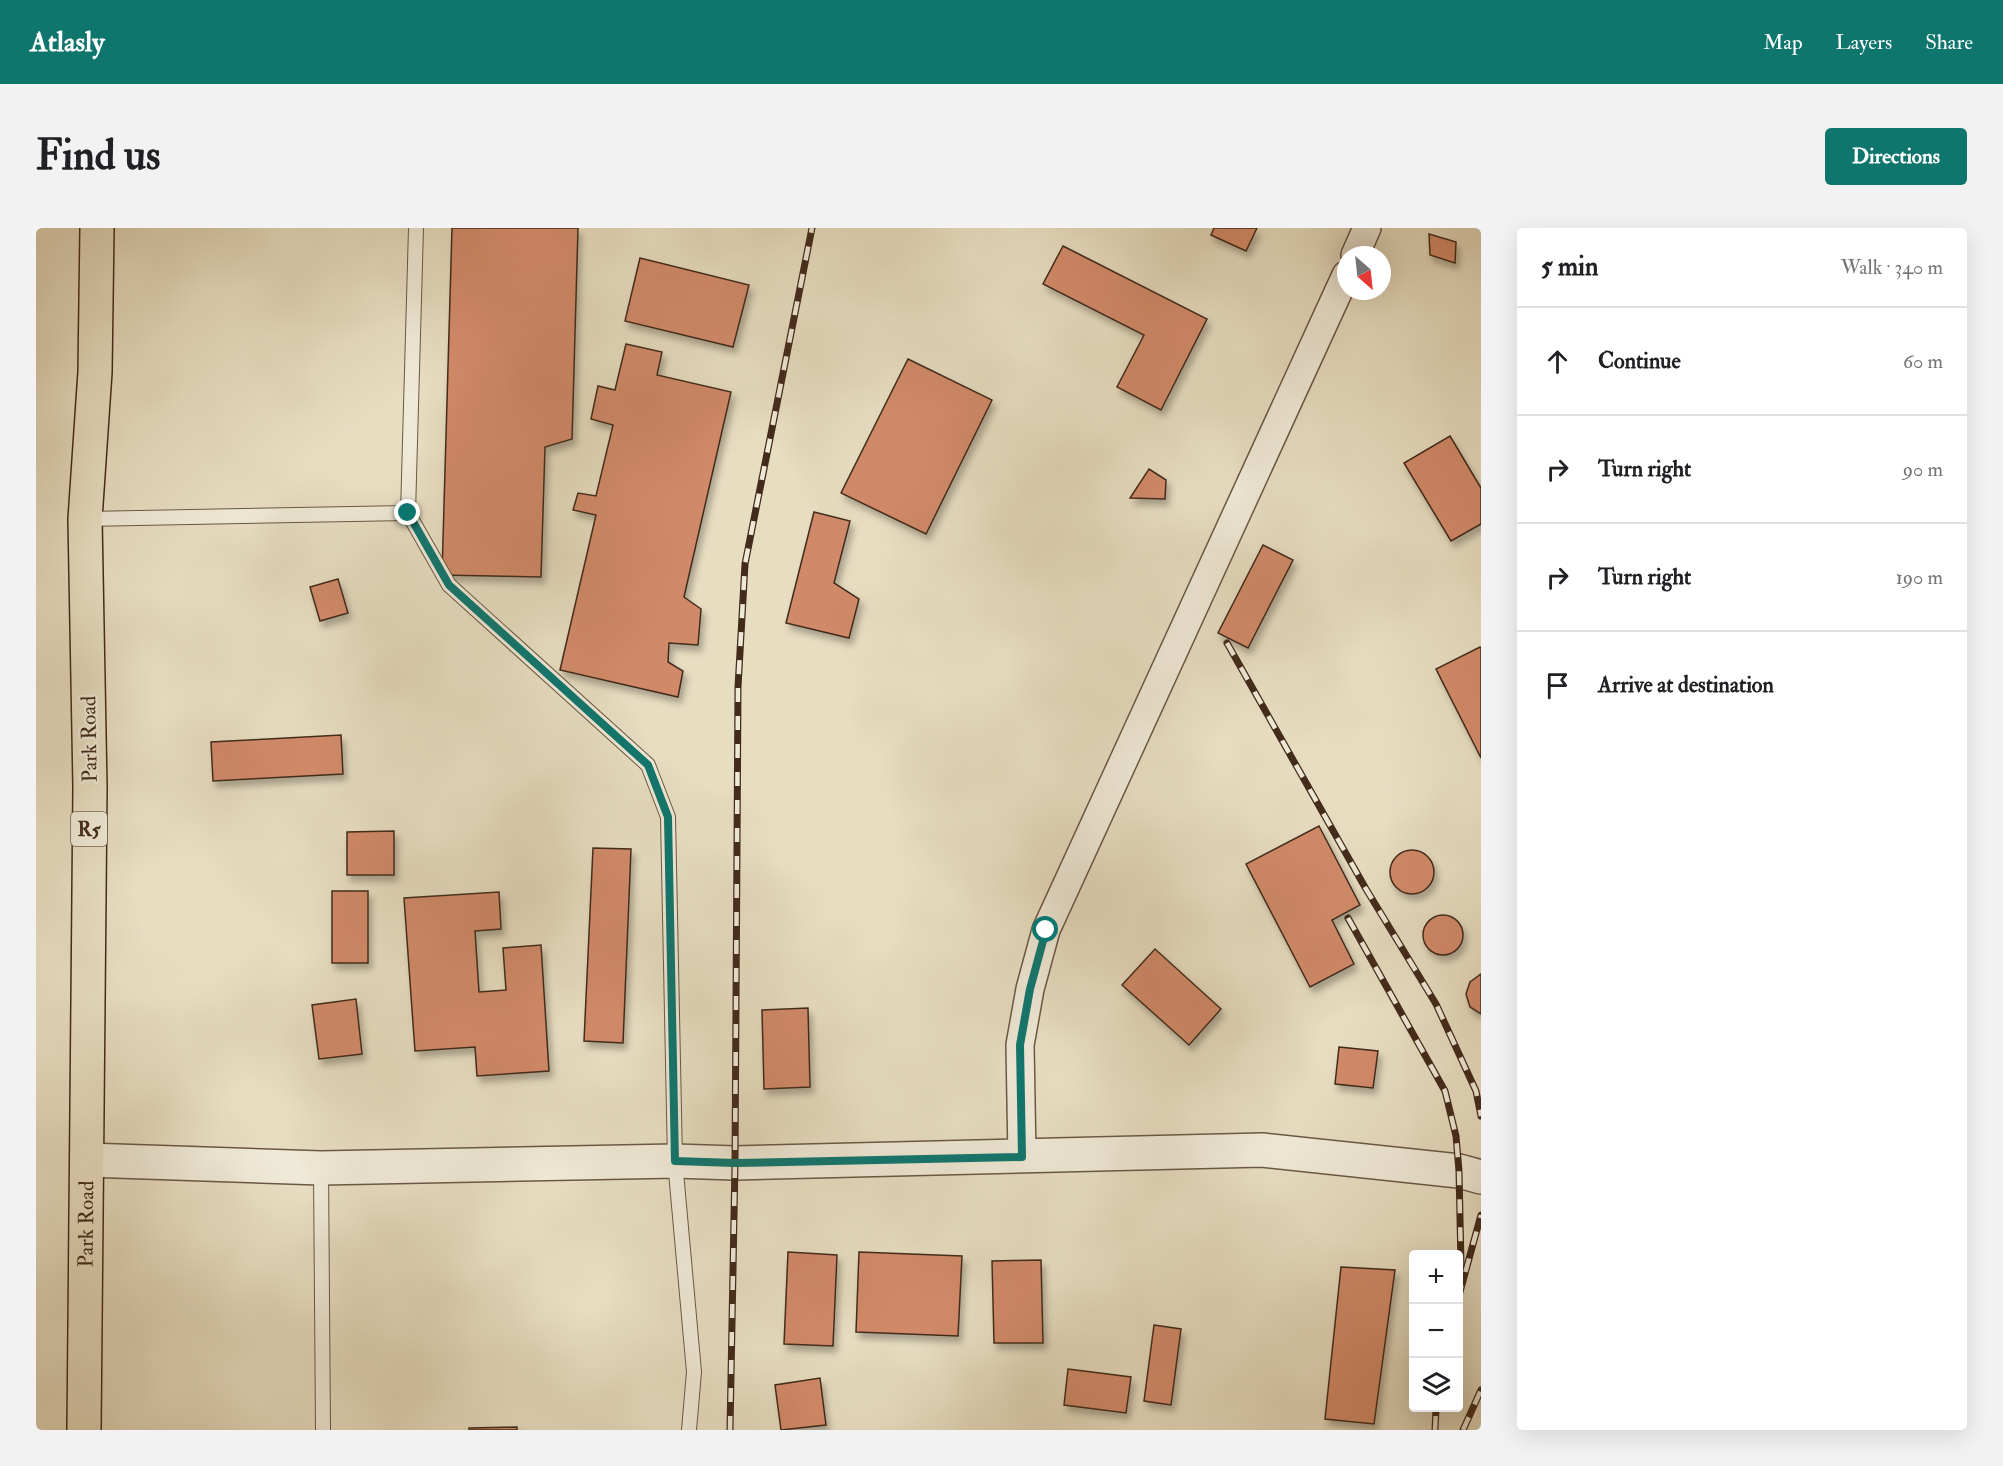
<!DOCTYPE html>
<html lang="en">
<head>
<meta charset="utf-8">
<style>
	body { margin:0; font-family:"IM FELL Double Pica",serif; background:#f2f2f2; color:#202124 }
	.controls { position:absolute; right:18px; bottom:18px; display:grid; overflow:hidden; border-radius:6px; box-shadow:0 6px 24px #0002 }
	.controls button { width:54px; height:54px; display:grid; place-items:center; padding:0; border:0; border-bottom:2px solid #e0e0e0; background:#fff; color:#202124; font:30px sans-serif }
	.compass { position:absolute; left:1301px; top:18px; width:54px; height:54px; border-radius:50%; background:#fff; box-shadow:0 6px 24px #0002; rotate:153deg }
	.stop { position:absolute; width:18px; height:18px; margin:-14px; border:4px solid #0f766e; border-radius:50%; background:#fff }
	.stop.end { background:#0f766e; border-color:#fff; box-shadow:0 2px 6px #0008 }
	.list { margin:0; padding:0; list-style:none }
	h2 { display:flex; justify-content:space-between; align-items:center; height:78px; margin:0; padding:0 24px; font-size:26px }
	h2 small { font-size:20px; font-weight:400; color:#757577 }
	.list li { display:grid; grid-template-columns:39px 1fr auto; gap:18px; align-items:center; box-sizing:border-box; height:108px; padding:0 24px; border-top:2px solid #e0e0e0 }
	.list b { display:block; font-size:22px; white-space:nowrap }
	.list em { font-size:20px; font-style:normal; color:#757577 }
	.icon { flex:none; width:33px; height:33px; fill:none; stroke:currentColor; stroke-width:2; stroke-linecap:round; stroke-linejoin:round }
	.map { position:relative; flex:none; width:1445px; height:1202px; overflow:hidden; border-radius:6px }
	header { display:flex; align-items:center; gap:36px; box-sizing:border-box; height:84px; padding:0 30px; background:#0f766e; color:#fff }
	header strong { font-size:28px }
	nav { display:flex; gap:33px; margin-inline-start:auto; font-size:21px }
	.intro { display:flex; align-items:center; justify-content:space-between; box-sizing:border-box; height:144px; padding:0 36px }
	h1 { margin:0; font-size:42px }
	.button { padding:15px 27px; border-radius:6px; background:#0f766e; color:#fff; font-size:21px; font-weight:700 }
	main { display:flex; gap:36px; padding:0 36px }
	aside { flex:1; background:#fff; border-radius:6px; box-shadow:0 6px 24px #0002 }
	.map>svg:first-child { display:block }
	.building { fill:#d18a69; stroke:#422b1b; stroke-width:1.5; filter:url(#shadow) }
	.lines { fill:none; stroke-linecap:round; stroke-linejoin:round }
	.service-casing { stroke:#6b5844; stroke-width:16 }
	.minor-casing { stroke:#6b5844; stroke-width:30 }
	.tertiary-casing { stroke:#6b5844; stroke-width:36 }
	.trunk-casing { stroke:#422b1b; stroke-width:36 }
	.service { stroke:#efe9d7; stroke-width:14 }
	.minor { stroke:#efe9d7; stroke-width:27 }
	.tertiary { stroke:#efe9d7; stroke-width:33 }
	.trunk { stroke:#e7ddc1; stroke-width:33 }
	.rail-casing { stroke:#422b1b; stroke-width:7 }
	.rail { stroke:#efe9d7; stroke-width:4.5; stroke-dasharray:14; stroke-linecap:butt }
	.route { stroke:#0f766e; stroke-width:8 }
	.labels { text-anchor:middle; stroke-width:5; stroke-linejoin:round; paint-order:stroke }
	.shield { fill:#efe9d7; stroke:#766453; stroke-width:1.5 }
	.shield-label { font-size:20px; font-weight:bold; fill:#422b1b }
	.street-label { font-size:21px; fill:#422b1b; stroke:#efe9d7 }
</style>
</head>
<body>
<header>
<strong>Atlasly</strong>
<nav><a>Map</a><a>Layers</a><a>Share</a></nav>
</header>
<div class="intro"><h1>Find us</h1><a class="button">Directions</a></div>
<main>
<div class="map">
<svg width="1445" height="1202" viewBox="0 0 1445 1202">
	<defs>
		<filter id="shadow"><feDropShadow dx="3.5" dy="6" stdDeviation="3" flood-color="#0004"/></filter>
	</defs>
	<rect width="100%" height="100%" fill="#e7ddc1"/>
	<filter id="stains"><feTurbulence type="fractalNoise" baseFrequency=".00333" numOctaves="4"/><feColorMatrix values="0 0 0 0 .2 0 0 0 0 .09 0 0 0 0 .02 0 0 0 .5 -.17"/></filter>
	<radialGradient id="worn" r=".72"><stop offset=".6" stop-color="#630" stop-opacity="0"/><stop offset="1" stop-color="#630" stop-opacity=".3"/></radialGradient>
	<!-- building -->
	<g class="building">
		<path d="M416 0H542L536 211 509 219 505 349 406 347Z"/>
		<path d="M1178 0H1221L1210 23 1175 7Z"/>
		<path d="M1393 6 1420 14 1419 35 1394 27Z"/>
		<path d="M1027 18 1171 91 1125 182 1081 159 1108 107 1007 56Z"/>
		<path d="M604 30 713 57 697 119 589 93Z"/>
		<path d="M590 116 626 124 621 147 695 164 648 369 665 381 662 417 633 415 632 434 647 443 642 469 524 442 560 287 537 282 542 265 560 268 577 197 555 191 562 158 579 162Z"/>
		<path d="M872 131 956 172 890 306 805 265Z"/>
		<path d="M1414 208 1445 260V296L1415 313 1368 235Z"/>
		<path d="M1113 241 1130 252 1129 271 1094 270Z"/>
		<path d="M778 284 814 293 798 355 823 371 813 410 750 395Z"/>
		<path d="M1227 317 1257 332 1212 420 1182 405Z"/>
		<path d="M302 351 312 385 284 393 274 359Z"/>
		<path d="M1444 419 1445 421V530L1400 441Z"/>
		<path d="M305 507 307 546 177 553 175 514Z"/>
		<path d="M1283 598 1324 677 1296 692 1318 736 1274 759 1210 636Z"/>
		<path d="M358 603V647H311V604Z"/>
		<path d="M557 620 595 621 587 815 548 813Z"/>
		<circle cx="1376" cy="644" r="22"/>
		<rect x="296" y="663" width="36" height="72"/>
		<path d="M463 664 465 701 439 703 443 764 470 762 467 720 505 717 513 843 441 848 439 819 379 823 368 670Z"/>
		<circle cx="1407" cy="707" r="20"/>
		<path d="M1119 721 1185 781 1153 817 1086 757Z"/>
		<path d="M1445 746V786L1434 779 1430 766 1434 754Z"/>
		<path d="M320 771 326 826 283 831 276 777Z"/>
		<path d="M772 780 774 859 728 861 726 782Z"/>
		<path d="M1303 819 1342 823 1337 860 1299 856Z"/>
		<path d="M752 1024 801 1027 797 1118 748 1116Z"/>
		<path d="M823 1024 926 1028 922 1108 820 1104Z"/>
		<path d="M1005 1032 1007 1115H958L956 1033Z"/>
		<path d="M1305 1039 1359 1042 1338 1196 1289 1191Z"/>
		<path d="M1118 1097 1145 1101 1135 1177 1108 1173Z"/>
		<path d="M1032 1141 1095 1149 1090 1185 1028 1177Z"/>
		<path d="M784 1150 790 1197 745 1202 739 1157Z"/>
		<path d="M481 1199V1202H433V1200Z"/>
	</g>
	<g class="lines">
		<!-- service casing -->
		<g class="service-casing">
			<g id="service">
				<path d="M380 0 372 285 413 357 612 537 632 589 639 933 658 1144 653 1202"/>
				<path d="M49 291 372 285"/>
				<path d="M285 940 287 1202"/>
			</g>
		</g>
		<!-- minor casing -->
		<g class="minor-casing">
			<g id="minor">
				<path d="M1319 27 1331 0"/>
				<path d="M986 929 984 817 994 761 1010 702 1310 47"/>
			</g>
		</g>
		<!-- tertiary casing -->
		<g class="tertiary-casing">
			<path id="tertiary" d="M51 932 285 940 639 933 699 935 1226 922 1423 943 1445 949"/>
		</g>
		<!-- trunk casing -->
		<g class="trunk-casing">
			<g id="trunk">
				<path id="s1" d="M48 1202 54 559 49 291 59 144 61 0"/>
			</g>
		</g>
		<!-- service -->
		<use href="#service" class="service"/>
		<!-- minor -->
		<use href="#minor" class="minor"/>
		<!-- tertiary -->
		<use href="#tertiary" class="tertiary"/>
		<!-- trunk -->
		<use href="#trunk" class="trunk"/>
		<!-- rail casing -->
		<g class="rail-casing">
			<g id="rail">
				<path d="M1191 415 1330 661 1400 776 1440 863 1445 888"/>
				<path d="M1312 690 1409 863 1420 908 1423 943 1425 1036 1422 1058"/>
				<path d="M1422 1071 1445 987"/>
				<path d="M694 1202 699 935 702 459 709 336 776 0"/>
				<path d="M1399 1202 1400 1180"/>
				<path d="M1427 1202 1445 1162"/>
			</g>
		</g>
		<!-- rail -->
		<use href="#rail" class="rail"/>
	</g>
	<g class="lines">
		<!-- route -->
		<path class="route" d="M372 285 413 357 612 537 632 589 639 933 699 935 986 929 984 817 994 761 1010 702"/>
	</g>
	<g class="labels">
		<!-- shield labels -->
		<rect class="shield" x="35" y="584" width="36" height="34" rx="4.5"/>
		<g class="shield-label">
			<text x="53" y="608">R5</text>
		</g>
		<!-- street labels -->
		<g class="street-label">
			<text transform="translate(53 511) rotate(-91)" y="7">Park Road</text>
			<text dy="7" stroke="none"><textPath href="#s1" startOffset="206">Park Road</textPath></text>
		</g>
	</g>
	<rect width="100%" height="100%" filter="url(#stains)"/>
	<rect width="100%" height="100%" fill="url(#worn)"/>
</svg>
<div class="controls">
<button>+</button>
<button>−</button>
<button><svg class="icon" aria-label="layers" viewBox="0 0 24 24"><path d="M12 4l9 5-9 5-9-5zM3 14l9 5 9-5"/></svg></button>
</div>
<svg class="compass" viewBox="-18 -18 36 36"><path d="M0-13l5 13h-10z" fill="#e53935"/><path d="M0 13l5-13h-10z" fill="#757577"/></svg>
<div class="stop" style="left:1010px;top:702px"></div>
<div class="stop end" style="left:372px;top:285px"></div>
</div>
<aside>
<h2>5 min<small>Walk · 340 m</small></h2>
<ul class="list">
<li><svg class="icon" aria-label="ahead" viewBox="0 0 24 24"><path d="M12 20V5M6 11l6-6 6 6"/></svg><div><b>Continue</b></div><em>60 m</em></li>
<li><svg class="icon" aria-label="right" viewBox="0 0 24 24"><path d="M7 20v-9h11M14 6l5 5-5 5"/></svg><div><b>Turn right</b></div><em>90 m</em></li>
<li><svg class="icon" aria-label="right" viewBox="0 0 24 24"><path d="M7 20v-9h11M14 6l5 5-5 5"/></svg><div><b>Turn right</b></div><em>190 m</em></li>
<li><svg class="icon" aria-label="arrive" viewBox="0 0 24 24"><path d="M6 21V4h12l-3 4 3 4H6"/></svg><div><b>Arrive at destination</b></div></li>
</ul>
</aside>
</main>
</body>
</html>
